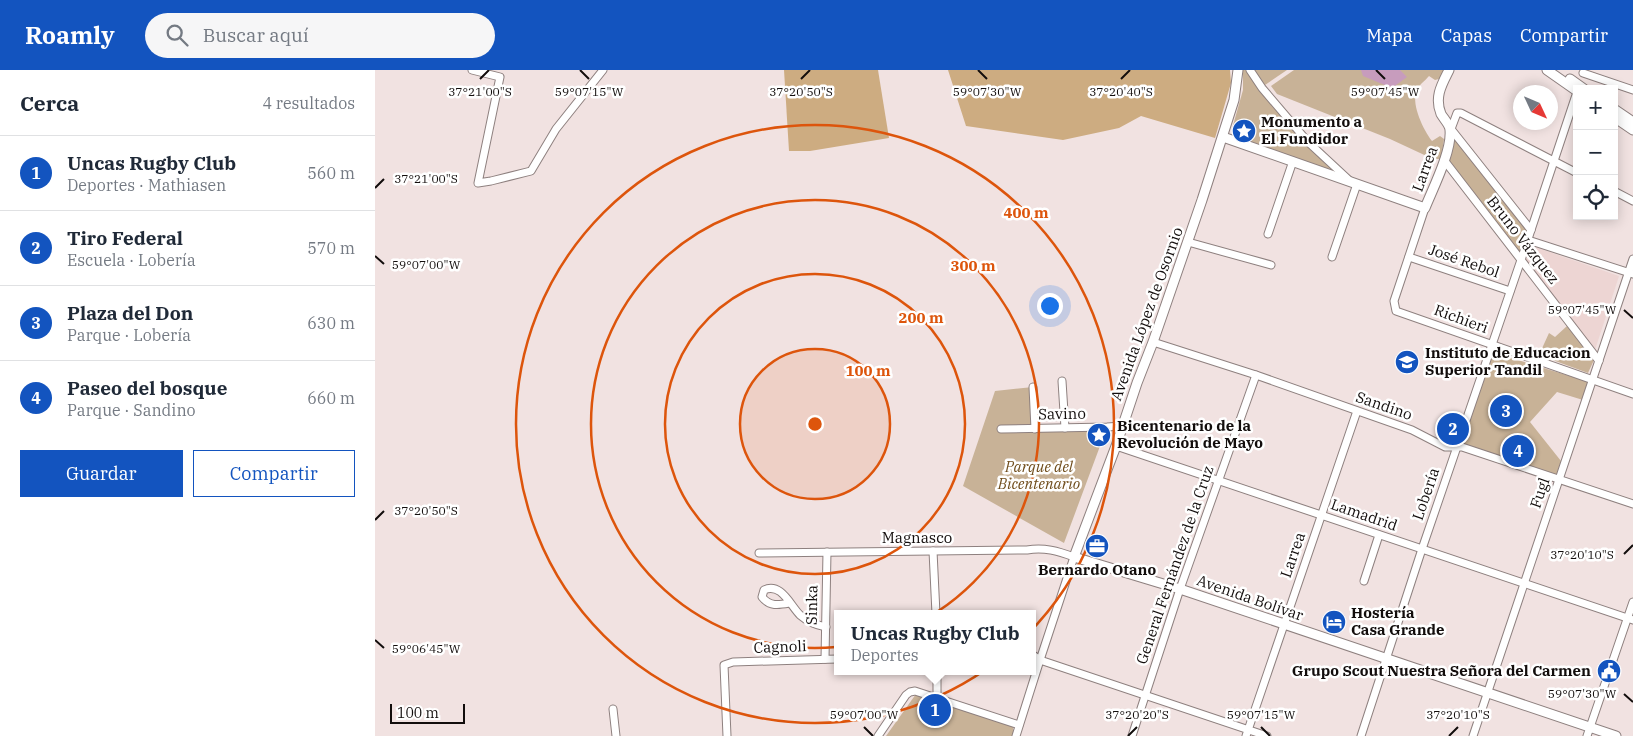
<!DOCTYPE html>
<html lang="es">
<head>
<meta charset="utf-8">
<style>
	body { margin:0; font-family:"IBM Plex Serif",serif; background:#f6f6f7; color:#1f2937 }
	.controls { position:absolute; right:15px; top:15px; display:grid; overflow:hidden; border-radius:0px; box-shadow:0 2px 12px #0003 }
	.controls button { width:45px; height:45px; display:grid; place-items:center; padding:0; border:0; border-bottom:1px solid #e0e1e3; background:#fff; color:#1f2937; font:25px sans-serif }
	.compass { position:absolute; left:1138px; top:15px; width:45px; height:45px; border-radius:50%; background:#fff; box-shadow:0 2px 12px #0003; rotate:134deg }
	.scale { position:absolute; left:15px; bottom:12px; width:75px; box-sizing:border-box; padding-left:5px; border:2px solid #120d0c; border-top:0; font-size:14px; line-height:18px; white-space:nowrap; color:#120d0c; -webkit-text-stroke:4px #fff; paint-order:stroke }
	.you { position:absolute; left:674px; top:235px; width:18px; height:18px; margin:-12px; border:4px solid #fff; border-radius:50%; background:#1a73e8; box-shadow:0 0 0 8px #1a73e833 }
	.badge { display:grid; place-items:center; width:32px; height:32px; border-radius:50%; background:#1354bf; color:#fff; font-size:16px; font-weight:700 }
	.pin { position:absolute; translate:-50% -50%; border:2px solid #fff; box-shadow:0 1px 5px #0006 }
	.popup { position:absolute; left:459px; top:540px; width:202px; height:65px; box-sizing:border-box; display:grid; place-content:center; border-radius:0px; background:#fff; filter:drop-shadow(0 1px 4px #0005); font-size:16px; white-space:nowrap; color:#747a83 }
	.popup b { font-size:19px; color:#1f2937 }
	.popup::after { content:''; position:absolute; left:50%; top:100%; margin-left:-10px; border:10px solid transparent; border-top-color:#fff }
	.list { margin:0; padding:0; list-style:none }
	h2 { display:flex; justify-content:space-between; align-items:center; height:65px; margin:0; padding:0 20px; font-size:21px }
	h2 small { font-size:16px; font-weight:400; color:#747a83 }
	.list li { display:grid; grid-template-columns:32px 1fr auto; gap:15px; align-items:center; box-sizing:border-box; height:75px; padding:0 20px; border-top:1px solid #e0e1e3 }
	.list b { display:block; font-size:19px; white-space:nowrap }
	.list p { margin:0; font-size:16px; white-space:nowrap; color:#747a83 }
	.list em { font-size:16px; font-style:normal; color:#747a83 }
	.actions { display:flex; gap:10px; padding:15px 20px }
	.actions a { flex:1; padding:11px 0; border:1px solid #1354bf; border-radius:0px; text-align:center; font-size:18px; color:#1354bf }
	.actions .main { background:#1354bf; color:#fff }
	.icon { flex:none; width:28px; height:28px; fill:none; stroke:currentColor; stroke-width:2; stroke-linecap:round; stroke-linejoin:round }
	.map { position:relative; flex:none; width:1258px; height:666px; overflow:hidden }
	header { display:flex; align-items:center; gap:30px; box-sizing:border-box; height:70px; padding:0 25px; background:#1354bf; color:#fff }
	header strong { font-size:24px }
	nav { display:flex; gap:28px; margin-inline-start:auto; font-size:18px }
	.search { width:350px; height:45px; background:#f6f6f7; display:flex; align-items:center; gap:12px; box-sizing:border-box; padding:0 18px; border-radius:28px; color:#747a83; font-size:19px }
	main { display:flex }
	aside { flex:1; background:#fff }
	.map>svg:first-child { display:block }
	.built { fill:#edd5d3 }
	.green { fill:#c8b297 }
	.forest { fill:#cdac81 }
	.water { fill:#c79cbd }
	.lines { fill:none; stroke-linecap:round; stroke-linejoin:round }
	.minor-casing { stroke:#8e807f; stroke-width:9 }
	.major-casing { stroke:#8e807f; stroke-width:11 }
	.minor { stroke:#fff; stroke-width:7 }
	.major { stroke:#fff; stroke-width:9 }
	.ticks { fill:none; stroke:#120d0c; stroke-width:2 }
	.ring { fill:none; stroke:#dd550c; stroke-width:2.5 }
	.labels { text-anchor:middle; stroke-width:5; stroke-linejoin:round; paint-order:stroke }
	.poi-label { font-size:15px; font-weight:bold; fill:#120d0c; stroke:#fff; text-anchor:start }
	.street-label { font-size:15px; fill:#120d0c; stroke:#fff }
	.park-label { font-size:15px; font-style:italic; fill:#704d1c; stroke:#fff }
	.ticks-label { font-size:12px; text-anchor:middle; fill:#120d0c; stroke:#fff; stroke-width:5; stroke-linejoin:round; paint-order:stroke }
	.centre { fill:#dd550c; stroke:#fff; stroke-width:2.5 }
	.ring-label { font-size:15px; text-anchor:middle; font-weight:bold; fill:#dd550c; stroke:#fff; stroke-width:5; stroke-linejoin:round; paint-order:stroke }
</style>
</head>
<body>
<header>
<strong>Roamly</strong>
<div class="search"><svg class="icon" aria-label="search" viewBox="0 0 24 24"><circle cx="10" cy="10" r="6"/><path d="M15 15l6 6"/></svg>Buscar aquí</div>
<nav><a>Mapa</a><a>Capas</a><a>Compartir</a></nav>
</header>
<main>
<aside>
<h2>Cerca<small>4 resultados</small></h2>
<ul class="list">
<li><span class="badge">1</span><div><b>Uncas Rugby Club</b><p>Deportes · Mathiasen</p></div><em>560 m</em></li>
<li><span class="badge">2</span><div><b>Tiro Federal</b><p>Escuela · Lobería</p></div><em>570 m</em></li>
<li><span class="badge">3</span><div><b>Plaza del Don</b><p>Parque · Lobería</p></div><em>630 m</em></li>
<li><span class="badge">4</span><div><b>Paseo del bosque</b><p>Parque · Sandino</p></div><em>660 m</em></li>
</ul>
<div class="actions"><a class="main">Guardar</a><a>Compartir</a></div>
</aside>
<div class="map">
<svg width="1258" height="666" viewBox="0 0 1258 666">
	<rect width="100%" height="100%" fill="#f1e2e1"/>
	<!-- built -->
	<path class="built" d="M1154 175 1244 206 1220 280 1149 188Z"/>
	<!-- green -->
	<g class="green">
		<path d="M868 0H873L968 106 861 68 857 59 868 20Z"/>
		<path d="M878 0H912L890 15Z"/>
		<path d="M919 0H1070L1064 9 1060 10 1054 6C1050 11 1043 15 1041 22 1037 36 1048 59 1057 71L1065 66 1069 69 1066 89H1058L1015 69 902 24 896 16Z"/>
		<path d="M1079 68 1153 160 1145 183 1071 90Z"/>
		<path d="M1192 256 1219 290 1213 303 1164 285 1174 263 1180 267Z"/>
		<path d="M1117 282 1214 312 1208 330 1182 322 1155 352 1186 391 1181 406 1086 373Z"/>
		<path d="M658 317 660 359 731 360 689 473 588 416 620 321Z"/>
		<path d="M541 624 638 656 639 666H511Z"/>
	</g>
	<!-- forest -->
	<g class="forest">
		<path d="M409 0H503L514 68 435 81H414Z"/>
		<path d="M573 0H855L856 13 840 68 766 46 744 58 688 70 591 56Z"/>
	</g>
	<!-- water -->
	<path class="water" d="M986 0H1025L1032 7 1017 18 988 6Z"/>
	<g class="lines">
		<!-- minor casing -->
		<g class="minor-casing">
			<g id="minor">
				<path d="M97 0 125 7 103 113 116 111 156 101 181 59 228 0"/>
				<path d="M875 0 887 18 933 72 975 111"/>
				<path d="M1208 3 1258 20"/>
				<path d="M1069 90 1224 291"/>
				<path d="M1239 121 1258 131"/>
				<path d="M1050 138 1019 231 1021 241 1258 324"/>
				<path d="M1156 160 1076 59 1082 43H1086L1202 103"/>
				<path d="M893 164 918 91"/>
				<path d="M1153 170 1258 204"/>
				<path d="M813 172 896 195"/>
				<path d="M957 187 982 114"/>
				<path d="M1034 187 1135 221"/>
				<path d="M778 272 881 305 1037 360 1070 377H1087L1258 434"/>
				<path d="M687 311 690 358"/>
				<path d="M658 317 660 359"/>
				<path d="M626 359 732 357 747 356"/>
				<path d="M741 376 1258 550"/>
				<path d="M558 481 561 544"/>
				<path d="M384 483 652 480C669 477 683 481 699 487L665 590 641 666"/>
				<path d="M989 511 1004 465"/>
				<path d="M415 533C404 535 395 537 387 527L389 520C406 512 415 535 425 545 433 552 441 555 451 557"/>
				<path d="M658 585 665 590 892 666"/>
				<path d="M450 589 452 482"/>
				<path d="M562 627V601"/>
				<path d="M238 639 241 666"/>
				<path d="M352 666 349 595 358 592 462 589"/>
				<path d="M503 666 531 625 535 622 540 621 644 655"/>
				<path d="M757 666 805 519 881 305"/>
				<path d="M871 666 982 341"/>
				<path d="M986 666 1047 479 1146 190 1202 22"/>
				<path d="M1098 666 1258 189"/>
				<path d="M1212 666 1258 532"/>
			</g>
		</g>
		<!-- major casing -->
		<g class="major-casing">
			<g id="major">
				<path d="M863 0 859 30 827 130 778 272 762 313 741 376 699 487 805 519 1241 666"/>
				<path d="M1172 0 1202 21"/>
				<path d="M1195 9 1209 19"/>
				<path d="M1239 39 1258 52"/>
				<path d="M1239 47 1258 60"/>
				<path d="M848 67 1050 138C1058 118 1077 81 1075 60 1075 55 1069 49 1066 44 1059 27 1067 14 1074 0"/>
			</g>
		</g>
		<!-- minor -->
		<use href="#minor" class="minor"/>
		<!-- major -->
		<use href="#major" class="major"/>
	</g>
	<!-- ticks -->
	<path class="ticks" d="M205 0 214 9M603 0 612 9M1001 0 1010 9M105 9 114 0M426 9 435 0M746 9 755 0M0 118 9 109M0 186 9 194M1249 240 1258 248M0 450 9 441M1249 484 1258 475M0 570 9 578M1249 624 1258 632M489 657 498 666M886 657 895 666M753 666 762 657M1074 666 1083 657"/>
	<!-- distance rings -->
	<circle cx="440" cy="354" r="75" fill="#dd550c" fill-opacity=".12"/>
	<g class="ring">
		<circle cx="440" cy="354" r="75"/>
		<circle cx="440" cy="354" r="150"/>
		<circle cx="440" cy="354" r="224"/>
		<circle cx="440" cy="354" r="299"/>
	</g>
	<!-- icons -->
	<defs>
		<g id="sight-disc" transform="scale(1.25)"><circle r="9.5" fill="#1354bf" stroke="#fff"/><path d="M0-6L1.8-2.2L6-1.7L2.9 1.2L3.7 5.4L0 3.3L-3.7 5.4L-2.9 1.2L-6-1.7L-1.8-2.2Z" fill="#fff"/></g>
		<g id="school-disc" transform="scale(1.25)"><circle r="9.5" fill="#1354bf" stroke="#fff"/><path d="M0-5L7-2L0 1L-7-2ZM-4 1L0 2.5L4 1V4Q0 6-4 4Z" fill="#fff"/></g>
		<g id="office-disc" transform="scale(1.25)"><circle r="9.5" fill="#1354bf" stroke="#fff"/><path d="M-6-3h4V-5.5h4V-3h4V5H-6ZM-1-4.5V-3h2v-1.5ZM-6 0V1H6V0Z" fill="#fff"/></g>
		<g id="hotel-disc" transform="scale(1.25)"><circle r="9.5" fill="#1354bf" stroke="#fff"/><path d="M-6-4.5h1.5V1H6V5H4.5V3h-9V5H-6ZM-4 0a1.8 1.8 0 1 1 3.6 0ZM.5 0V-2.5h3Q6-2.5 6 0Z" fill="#fff"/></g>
		<g id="civic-disc" transform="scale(1.25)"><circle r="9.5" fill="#1354bf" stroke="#fff"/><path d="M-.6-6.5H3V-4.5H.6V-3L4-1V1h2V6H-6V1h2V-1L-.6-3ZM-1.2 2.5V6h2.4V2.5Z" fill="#fff"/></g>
	</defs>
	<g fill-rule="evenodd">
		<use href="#sight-disc" x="869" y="61"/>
		<use href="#school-disc" x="1032" y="292"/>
		<use href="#sight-disc" x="724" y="365"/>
		<use href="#office-disc" x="722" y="476"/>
		<use href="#hotel-disc" x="959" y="552"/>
		<use href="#civic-disc" x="1234" y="601"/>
	</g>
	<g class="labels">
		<!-- poi labels -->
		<g class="poi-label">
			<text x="886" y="57">Monumento a<tspan x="886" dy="17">El Fundidor</tspan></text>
			<text x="1050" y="288">Instituto de Educacion<tspan x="1050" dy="17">Superior Tandil</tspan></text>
			<text x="742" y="361">Bicentenario de la<tspan x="742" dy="17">Revolución de Mayo</tspan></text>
			<text x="722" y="505" text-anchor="middle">Bernardo Otano</text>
			<text x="976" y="548">Hostería<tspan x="976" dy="17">Casa Grande</tspan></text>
			<text x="1216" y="606" text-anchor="end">Grupo Scout Nuestra Señora del Carmen</text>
		</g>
		<!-- street labels -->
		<g class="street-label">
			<text transform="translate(1050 99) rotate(-70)" y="5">Larrea</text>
			<text transform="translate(1148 170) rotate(52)" y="5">Bruno Vázquez</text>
			<text transform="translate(1089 191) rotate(19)" y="5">José Rebol</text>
			<text transform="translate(772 244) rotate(-70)" y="5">Avenida López de Osornio</text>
			<text transform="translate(1086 249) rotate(20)" y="5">Richieri</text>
			<text transform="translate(1009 336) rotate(19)" y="5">Sandino</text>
			<text transform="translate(687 344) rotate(-1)" y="5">Savino</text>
			<text transform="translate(1165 423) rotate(-71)" y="5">Fugl</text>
			<text transform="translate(1051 424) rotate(-71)" y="5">Lobería</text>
			<text transform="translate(989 445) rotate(19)" y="5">Lamadrid</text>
			<text x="542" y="473">Magnasco</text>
			<text transform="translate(918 485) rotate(-71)" y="5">Larrea</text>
			<text transform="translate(800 495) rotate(-71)" y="5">General Fernández de la Cruz</text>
			<text transform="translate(875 528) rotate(19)" y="5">Avenida Bolívar</text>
			<text transform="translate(437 535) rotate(-89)" y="5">Sinka</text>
			<text transform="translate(405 577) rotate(-2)" y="5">Cagnoli</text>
		</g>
		<!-- park labels -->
		<g class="park-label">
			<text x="664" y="402">Parque del<tspan x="664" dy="17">Bicentenario</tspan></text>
		</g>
	</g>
	<g class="ticks-label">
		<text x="214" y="26">59°07'15"W</text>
		<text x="612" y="26">59°07'30"W</text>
		<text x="1010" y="26">59°07'45"W</text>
		<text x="426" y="26">37°20'50"S</text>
		<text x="746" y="26">37°20'40"S</text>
		<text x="105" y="26">37°21'00"S</text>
		<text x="51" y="113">37°21'00"S</text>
		<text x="51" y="199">59°07'00"W</text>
		<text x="1207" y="244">59°07'45"W</text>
		<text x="51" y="445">37°20'50"S</text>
		<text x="1207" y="489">37°20'10"S</text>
		<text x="51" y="583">59°06'45"W</text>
		<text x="1207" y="628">59°07'30"W</text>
		<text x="762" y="649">37°20'20"S</text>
		<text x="1083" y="649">37°20'10"S</text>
		<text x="489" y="649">59°07'00"W</text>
		<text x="886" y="649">59°07'15"W</text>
	</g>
	<circle cx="440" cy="354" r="8" class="centre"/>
	<g class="ring-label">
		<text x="651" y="148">400 m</text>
		<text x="598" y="201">300 m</text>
		<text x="546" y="253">200 m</text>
		<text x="493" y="306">100 m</text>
	</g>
</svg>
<div class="controls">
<button>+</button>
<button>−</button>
<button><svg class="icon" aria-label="locate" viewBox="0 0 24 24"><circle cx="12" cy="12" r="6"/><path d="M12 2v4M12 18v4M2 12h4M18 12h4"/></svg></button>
</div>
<svg class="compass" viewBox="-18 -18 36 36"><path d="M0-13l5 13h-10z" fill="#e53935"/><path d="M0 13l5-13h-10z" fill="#747a83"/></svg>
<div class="scale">100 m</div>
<div class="you"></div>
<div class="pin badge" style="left:560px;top:640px">1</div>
<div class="popup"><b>Uncas Rugby Club</b>Deportes</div>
<div class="pin badge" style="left:1078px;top:359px">2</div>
<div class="pin badge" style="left:1131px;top:341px">3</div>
<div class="pin badge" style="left:1143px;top:381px">4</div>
</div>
</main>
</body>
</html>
